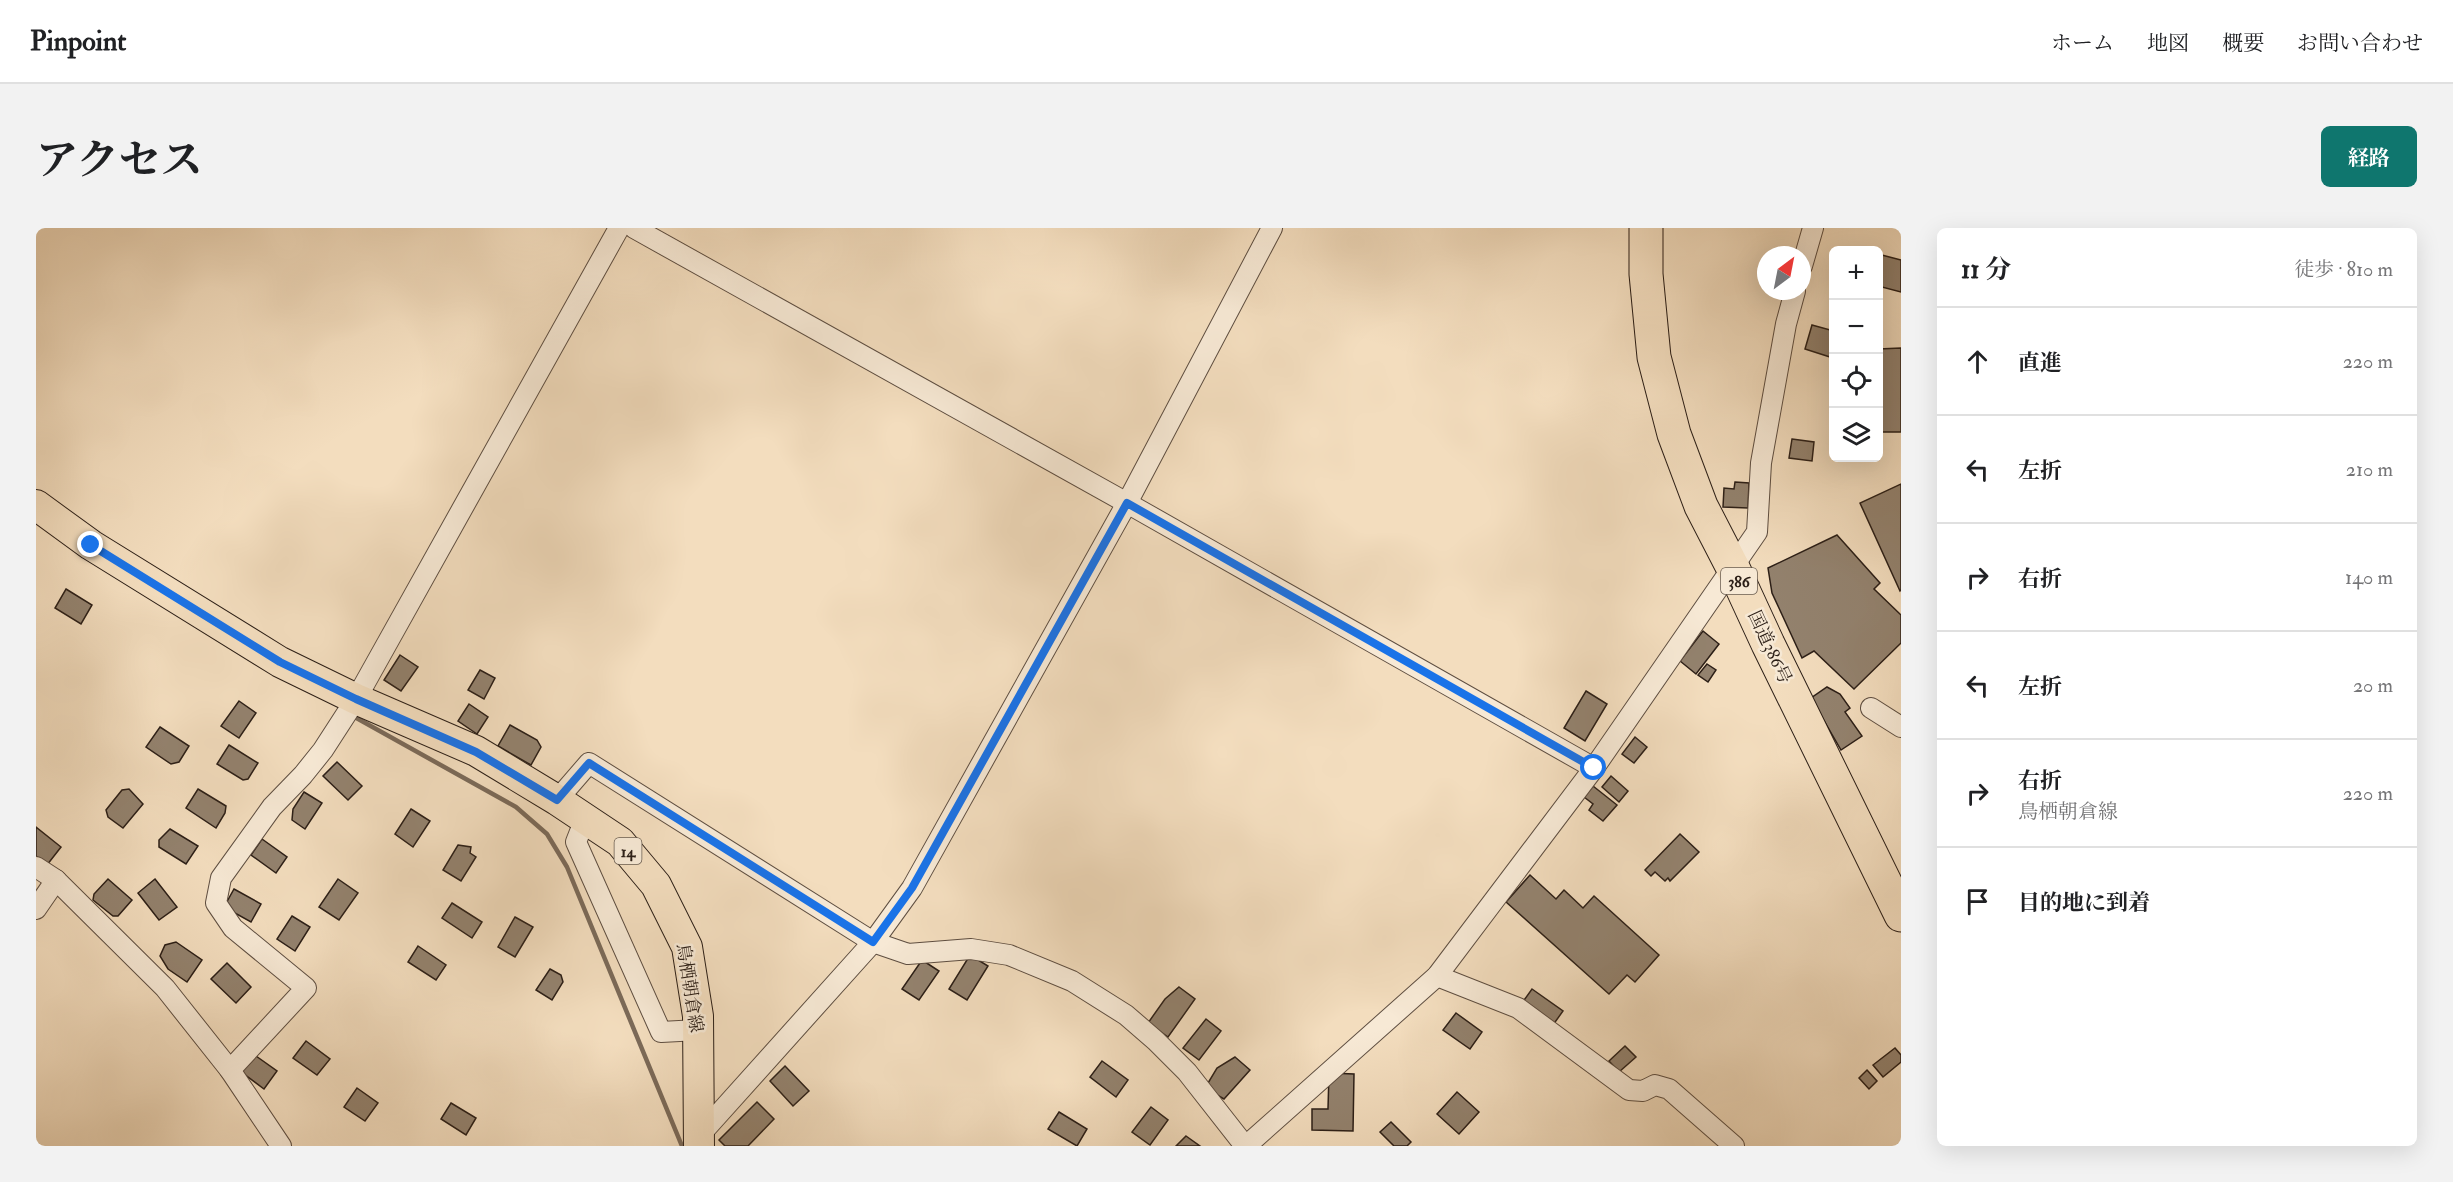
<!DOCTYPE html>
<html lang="ja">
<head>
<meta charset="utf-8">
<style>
	body { margin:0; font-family:"IM FELL Double Pica","Noto Serif JP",serif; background:#f2f2f2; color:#202124 }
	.controls { position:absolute; right:18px; top:18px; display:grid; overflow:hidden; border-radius:9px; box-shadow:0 6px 24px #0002 }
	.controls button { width:54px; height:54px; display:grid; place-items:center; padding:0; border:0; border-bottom:2px solid #e0e0e0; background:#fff; color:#202124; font:30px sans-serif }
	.compass { position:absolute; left:1721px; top:18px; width:54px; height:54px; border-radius:50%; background:#fff; box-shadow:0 6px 24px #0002; rotate:32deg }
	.stop { position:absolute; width:18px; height:18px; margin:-14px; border:4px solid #1a73e8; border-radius:50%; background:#fff }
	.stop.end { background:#1a73e8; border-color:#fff; box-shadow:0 2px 6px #0008 }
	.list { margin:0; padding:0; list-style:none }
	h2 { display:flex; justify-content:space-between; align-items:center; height:78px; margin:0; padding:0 24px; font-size:26px }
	h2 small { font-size:20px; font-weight:400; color:#757577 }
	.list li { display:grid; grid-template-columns:39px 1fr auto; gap:18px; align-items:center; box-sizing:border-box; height:108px; padding:0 24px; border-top:2px solid #e0e0e0 }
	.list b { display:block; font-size:22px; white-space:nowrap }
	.list p { margin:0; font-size:20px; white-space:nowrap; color:#757577 }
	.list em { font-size:20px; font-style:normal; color:#757577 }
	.icon { flex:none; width:33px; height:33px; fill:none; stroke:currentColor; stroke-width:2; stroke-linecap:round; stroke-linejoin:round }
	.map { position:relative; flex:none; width:1865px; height:918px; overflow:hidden; border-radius:9px }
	header { display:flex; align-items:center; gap:36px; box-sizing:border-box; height:84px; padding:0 30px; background:#fff; border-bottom:2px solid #e0e0e0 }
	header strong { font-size:28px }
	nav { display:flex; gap:33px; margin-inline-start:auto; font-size:21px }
	.intro { display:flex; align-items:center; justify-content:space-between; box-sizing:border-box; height:144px; padding:0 36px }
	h1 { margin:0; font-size:42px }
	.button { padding:15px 27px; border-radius:9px; background:#0f766e; color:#fff; font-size:21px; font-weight:700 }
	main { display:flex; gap:36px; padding:0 36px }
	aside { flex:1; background:#fff; border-radius:9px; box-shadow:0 6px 24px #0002 }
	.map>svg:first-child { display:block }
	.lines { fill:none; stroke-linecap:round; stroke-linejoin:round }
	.stream { stroke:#7b6a59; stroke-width:4.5 }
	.building { fill:#93826e; stroke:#2c1f17; stroke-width:1.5 }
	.street-casing { stroke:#5e4e41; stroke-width:22 }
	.primary-casing { stroke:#2c1f17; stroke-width:32 }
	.highway-casing { stroke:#2c1f17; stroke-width:35 }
	.street { stroke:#f7e9d5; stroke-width:20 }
	.primary { stroke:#f3ddbe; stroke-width:30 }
	.highway { stroke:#f3ddbe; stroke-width:33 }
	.route { stroke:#1a73e8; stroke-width:8 }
	.labels { text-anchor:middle; stroke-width:5; stroke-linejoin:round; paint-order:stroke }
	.shield { fill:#f7e9d5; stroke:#695c50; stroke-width:1.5 }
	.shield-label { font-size:16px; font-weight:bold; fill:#2c1f17 }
	.street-label { font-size:18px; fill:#2c1f17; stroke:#f7e9d5 }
</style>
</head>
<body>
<header>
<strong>Pinpoint</strong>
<nav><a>ホーム</a><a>地図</a><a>概要</a><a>お問い合わせ</a></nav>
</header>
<div class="intro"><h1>アクセス</h1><a class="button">経路</a></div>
<main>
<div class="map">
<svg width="1865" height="918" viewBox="0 0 1865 918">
	<rect width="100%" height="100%" fill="#f3ddbe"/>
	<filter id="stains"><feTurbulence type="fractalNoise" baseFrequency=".00333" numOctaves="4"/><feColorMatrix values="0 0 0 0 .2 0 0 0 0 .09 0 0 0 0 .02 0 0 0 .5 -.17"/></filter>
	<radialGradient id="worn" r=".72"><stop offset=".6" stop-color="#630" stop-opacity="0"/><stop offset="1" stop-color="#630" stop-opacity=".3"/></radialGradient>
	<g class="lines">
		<!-- stream -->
		<path class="stream" d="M315 487 480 579 511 606 531 639 646 918"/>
	</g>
	<!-- building -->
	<g class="building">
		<path d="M1842 26 1865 32V64L1842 58Z"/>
		<path d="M1776 97 1798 103V118L1794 129 1769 121Z"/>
		<path d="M1865 120V204H1845L1843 121Z"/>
		<path d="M1756 211 1778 214 1776 233 1753 230Z"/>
		<path d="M1699 254 1713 255 1712 280 1687 279 1688 260 1698 261Z"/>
		<path d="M1865 256V362L1864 363 1824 275Z"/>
		<path d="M1801 307 1844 355 1838 361 1865 387V415L1818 461 1778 423 1766 430 1736 365 1732 340Z"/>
		<path d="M30 361 56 377 45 396 19 380Z"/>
		<path d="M1667 403 1683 416 1660 446 1644 433Z"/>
		<path d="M364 427 382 439 365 463 348 452Z"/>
		<path d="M1671 436 1680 442 1672 454 1662 447Z"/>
		<path d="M444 442 459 450 448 471 432 462Z"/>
		<path d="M1791 459 1804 466 1814 480 1809 484 1826 508 1805 522 1775 470Z"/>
		<path d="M1550 463 1571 476 1549 513 1528 500Z"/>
		<path d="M203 473 220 485 203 510 185 498Z"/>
		<path d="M433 476 452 489 441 506 422 493Z"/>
		<path d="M474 497 501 512 505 519 495 537 462 518Z"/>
		<path d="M124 499 153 518 143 534 135 536 110 519Z"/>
		<path d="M1599 509 1611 519 1598 535 1586 526Z"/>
		<path d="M193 517 222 535 212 551 207 552 181 536Z"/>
		<path d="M301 534 326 558 312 572 287 548Z"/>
		<path d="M1575 548 1592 563 1583 574 1566 559Z"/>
		<path d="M1557 558 1581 577 1567 593 1553 582 1557 576 1548 569Z"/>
		<path d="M93 561 107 576 87 600 72 589 70 582 86 562Z"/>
		<path d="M162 561 190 578 189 585 180 600 150 580Z"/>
		<path d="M268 564 286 575 269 601 256 592 257 581Z"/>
		<path d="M375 581 394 593 377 619 359 606Z"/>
		<path d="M0 599 25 619 11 637 0 628Z"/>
		<path d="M134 601 162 618 150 636 123 619V612Z"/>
		<path d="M1644 606 1663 624 1634 653 1632 650 1629 653 1619 644 1615 648 1609 642Z"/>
		<path d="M226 611 251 629 240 645 215 627Z"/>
		<path d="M422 617 435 619 434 625 440 629 425 653 407 642Z"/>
		<path d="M1494 647 1520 671 1528 662 1547 680 1558 668 1623 727 1599 754 1591 747 1573 766 1470 674Z"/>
		<path d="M72 651 96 672 82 688H77L57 672 58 666Z"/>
		<path d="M119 651 141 679 123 692 102 665Z"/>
		<path d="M302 651 322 665 303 692 283 679Z"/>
		<path d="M198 661 225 676 215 694 188 679Z"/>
		<path d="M416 675 446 694 436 710 406 690Z"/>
		<path d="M256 688 274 699 259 723 241 711Z"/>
		<path d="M479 689 497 699 479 729 462 719Z"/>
		<path d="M140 714 166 732 151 754 132 741 124 728 129 717Z"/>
		<path d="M382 718 410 737 400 752 372 734Z"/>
		<path d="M934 727 952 738 931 772 913 761Z"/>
		<path d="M886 732 903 743 883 772 866 761Z"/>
		<path d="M191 735 215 759 200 775 175 751Z"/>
		<path d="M514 741 525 747 527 754 516 772 500 762Z"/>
		<path d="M1143 759 1159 771 1132 809 1112 795 1129 771Z"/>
		<path d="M1496 761 1527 783 1517 797 1486 775Z"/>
		<path d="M1420 785 1446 804 1434 821 1407 802Z"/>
		<path d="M1170 791 1185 803 1163 832 1147 820Z"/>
		<path d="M270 813 294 831 281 847 257 830Z"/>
		<path d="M1589 818 1600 829 1583 844 1573 833Z"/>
		<path d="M1859 820 1865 827V834L1847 849 1837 837Z"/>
		<path d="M220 828 241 843 228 861 204 843Z"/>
		<path d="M1199 829 1214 842 1188 871 1169 860 1181 840Z"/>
		<path d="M1066 833 1092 852 1080 869 1054 849Z"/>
		<path d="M749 838 773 863 757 878 734 853Z"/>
		<path d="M1831 842 1841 853 1833 861 1823 850Z"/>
		<path d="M1293 845 1318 846 1317 903 1276 902V881H1292Z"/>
		<path d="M321 860 342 875 329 893 308 879Z"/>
		<path d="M1421 864 1443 884 1423 906 1401 886Z"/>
		<path d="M721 874 738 891 712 918H689L683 912Z"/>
		<path d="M415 875 440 890 430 907 405 891Z"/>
		<path d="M1115 879 1132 892 1114 917 1096 904Z"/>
		<path d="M1023 884 1051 901 1041 918 1012 901Z"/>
		<path d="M1355 894 1375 914 1371 918H1358L1344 904Z"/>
		<path d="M1150 908 1164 918H1140Z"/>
	</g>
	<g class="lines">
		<!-- street casing -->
		<g class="street-casing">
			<g id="street">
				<path d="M598 0 1091 275 1558 540"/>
				<path d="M1766 38 1777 0"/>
				<path d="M1835 480 1865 499"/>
				<path d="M521 572 553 535 837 714 872 726 935 721 973 727 1036 753 1090 787 1120 813 1151 844 1209 918"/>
				<path d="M549 591 540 614 625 804 662 802"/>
				<path d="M0 639 20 652 129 760 194 842 245 918"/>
				<path d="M0 681 20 652"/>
				<path d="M1401 748 1482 780 1593 862 1607 863 1619 857 1633 861 1698 918"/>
				<path d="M194 842 270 760 197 700 180 675 185 650 236 579 267 547 287 522 320 471 583 0"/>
				<path d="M662 909 837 714 876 660 1091 275 1236 0"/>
				<path d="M1210 918 1401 748 1558 540 1721 304 1725 235 1750 96 1759 63"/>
			</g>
		</g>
		<!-- primary casing -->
		<g class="primary-casing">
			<path id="primary" d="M0 277 55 317 244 434 320 471 440 523 521 572 584 614 620 657 651 719 662 788 663 918"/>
		</g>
		<!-- highway casing -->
		<g class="highway-casing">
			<path id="highway" d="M1610 0V46L1618 129 1638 206 1665 278 1697 340 1732 416 1865 687"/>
		</g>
		<!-- street -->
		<use href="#street" class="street"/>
		<!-- primary -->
		<use href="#primary" class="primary"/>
		<!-- highway -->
		<use href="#highway" class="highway"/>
	</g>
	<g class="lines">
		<!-- route -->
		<path class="route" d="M55 317 244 434 320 471 440 524 521 572 553 535 837 714 876 660 1091 275 1558 540"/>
	</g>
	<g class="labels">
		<!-- shield labels -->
		<g class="shield">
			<rect x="1685" y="340" width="36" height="26" rx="4.5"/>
			<rect x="578.5" y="610" width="27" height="26" rx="4.5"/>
		</g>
		<g class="shield-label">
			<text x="1703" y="359">386</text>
			<text x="592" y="629">14</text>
		</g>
		<!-- street labels -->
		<g class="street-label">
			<text transform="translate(1734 419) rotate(65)" y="6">国道386号</text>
			<text transform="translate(654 760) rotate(81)" y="6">鳥栖朝倉線</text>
		</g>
	</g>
	<rect width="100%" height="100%" filter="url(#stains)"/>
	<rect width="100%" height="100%" fill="url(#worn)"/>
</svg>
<div class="controls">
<button>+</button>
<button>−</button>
<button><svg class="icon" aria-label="locate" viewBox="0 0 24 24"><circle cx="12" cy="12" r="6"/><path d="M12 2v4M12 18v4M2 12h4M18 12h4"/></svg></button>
<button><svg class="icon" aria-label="layers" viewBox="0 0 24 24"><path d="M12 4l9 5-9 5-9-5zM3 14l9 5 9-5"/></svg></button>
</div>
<svg class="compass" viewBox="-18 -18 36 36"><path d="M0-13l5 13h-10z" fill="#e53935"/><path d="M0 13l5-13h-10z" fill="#757577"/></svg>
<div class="stop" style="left:1558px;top:540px"></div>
<div class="stop end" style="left:55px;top:317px"></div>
</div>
<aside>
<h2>11 分<small>徒歩 · 810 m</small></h2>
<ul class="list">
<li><svg class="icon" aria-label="ahead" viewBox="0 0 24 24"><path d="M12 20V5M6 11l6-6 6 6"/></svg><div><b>直進</b></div><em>220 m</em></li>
<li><svg class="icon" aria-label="left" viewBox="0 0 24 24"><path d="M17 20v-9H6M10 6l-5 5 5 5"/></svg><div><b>左折</b></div><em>210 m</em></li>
<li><svg class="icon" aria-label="right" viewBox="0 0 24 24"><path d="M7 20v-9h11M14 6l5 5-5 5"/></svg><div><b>右折</b></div><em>140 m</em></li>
<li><svg class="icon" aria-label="left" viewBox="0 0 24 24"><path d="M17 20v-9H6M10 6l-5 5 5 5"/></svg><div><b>左折</b></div><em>20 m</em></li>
<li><svg class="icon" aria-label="right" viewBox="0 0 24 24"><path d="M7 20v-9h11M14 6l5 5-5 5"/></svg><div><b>右折</b><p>鳥栖朝倉線</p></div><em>220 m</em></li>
<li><svg class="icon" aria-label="arrive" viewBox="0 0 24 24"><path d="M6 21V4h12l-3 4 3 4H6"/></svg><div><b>目的地に到着</b></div></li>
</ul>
</aside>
</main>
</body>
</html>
